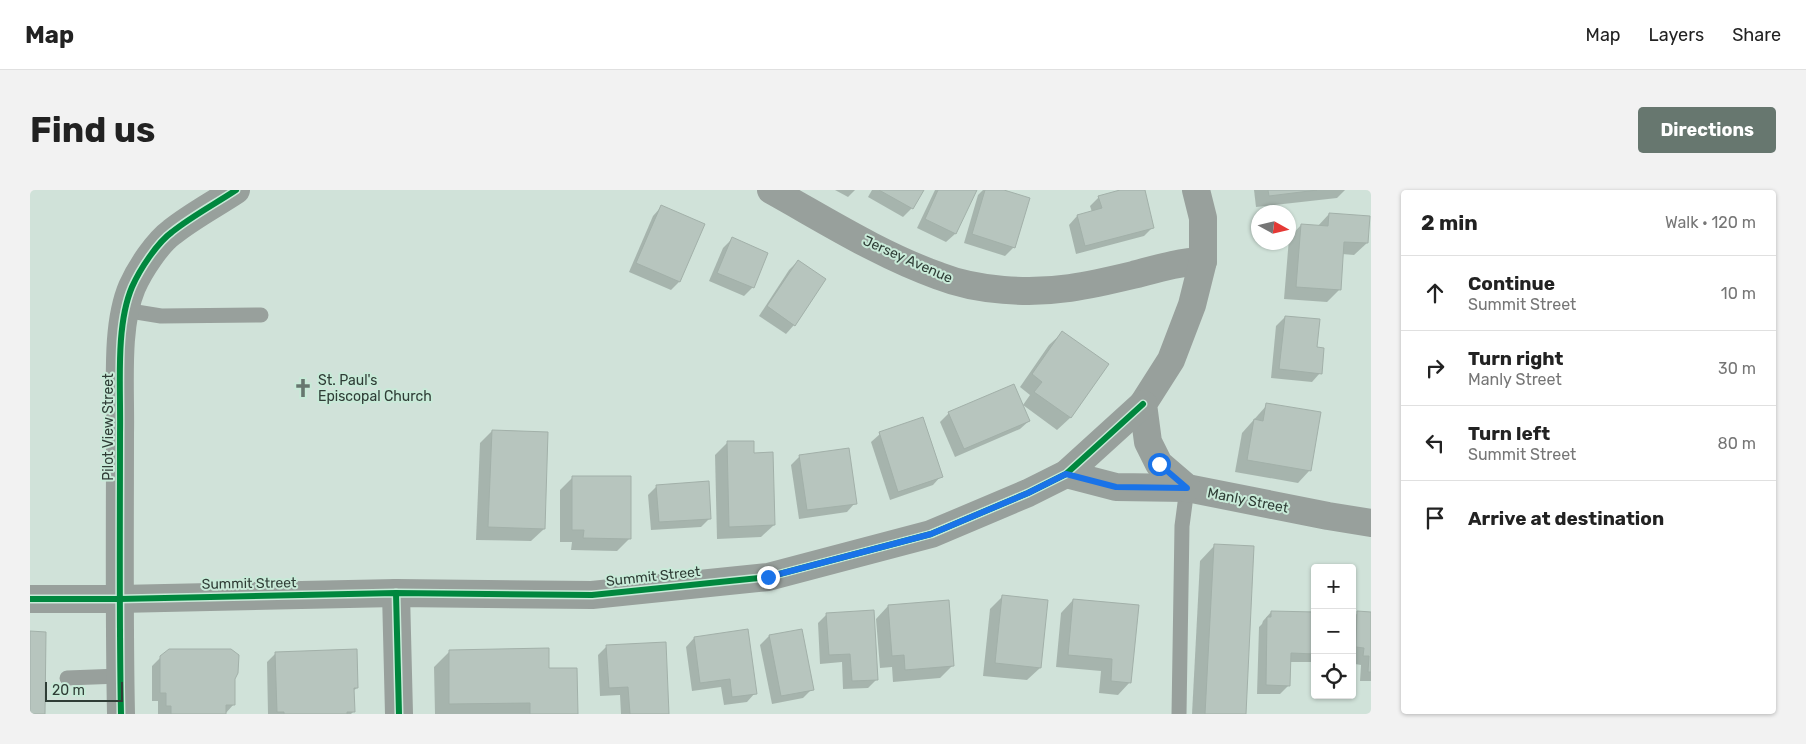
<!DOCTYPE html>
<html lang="en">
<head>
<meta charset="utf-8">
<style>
	body { margin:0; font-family:Rubik,sans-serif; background:#f2f2f2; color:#222 }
	.controls { position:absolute; right:15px; bottom:15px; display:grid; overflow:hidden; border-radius:5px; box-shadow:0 1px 4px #0004 }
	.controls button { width:45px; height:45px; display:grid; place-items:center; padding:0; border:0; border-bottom:1px solid #e0e0e0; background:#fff; color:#222; font:25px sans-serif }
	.compass { position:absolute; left:1221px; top:15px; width:45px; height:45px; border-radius:50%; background:#fff; box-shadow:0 1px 4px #0004; rotate:98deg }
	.scale { position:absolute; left:15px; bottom:12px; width:78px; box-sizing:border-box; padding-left:5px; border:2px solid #2f3d36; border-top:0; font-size:14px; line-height:18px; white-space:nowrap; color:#2f3d36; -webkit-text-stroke:4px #c8ead8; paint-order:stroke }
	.stop { position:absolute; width:15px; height:15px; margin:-11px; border:4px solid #1a73e8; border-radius:50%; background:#fff }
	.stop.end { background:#1a73e8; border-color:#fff; box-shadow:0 1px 5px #0008 }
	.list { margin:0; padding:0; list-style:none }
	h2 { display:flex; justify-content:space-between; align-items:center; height:65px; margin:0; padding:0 20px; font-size:21px }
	h2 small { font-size:16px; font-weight:400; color:#767676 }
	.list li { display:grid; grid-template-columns:32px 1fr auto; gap:15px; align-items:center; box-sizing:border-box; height:75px; padding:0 20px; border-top:1px solid #e0e0e0 }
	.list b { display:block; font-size:19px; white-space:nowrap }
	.list p { margin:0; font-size:16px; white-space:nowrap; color:#767676 }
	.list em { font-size:16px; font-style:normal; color:#767676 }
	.icon { flex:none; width:28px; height:28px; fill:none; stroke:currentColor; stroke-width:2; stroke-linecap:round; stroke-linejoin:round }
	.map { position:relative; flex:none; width:1341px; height:524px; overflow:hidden; border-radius:5px }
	header { display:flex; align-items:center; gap:30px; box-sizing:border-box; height:70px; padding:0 25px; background:#fff; border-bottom:1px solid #e0e0e0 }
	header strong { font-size:24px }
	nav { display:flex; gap:28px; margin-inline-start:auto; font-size:18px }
	.intro { display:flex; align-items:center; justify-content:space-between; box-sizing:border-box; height:120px; padding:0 30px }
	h1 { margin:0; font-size:35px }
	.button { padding:12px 22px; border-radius:5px; background:#67776f; color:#fff; font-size:18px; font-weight:700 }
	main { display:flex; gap:30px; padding:0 30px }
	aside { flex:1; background:#fff; border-radius:5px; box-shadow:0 1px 4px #0004 }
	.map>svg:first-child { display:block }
	.shadow { fill:#0003 }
	.building { fill:#b7c5be; stroke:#a2b0a9 }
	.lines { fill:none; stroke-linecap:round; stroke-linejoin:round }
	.lane { stroke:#98a09c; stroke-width:15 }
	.street { stroke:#98a09c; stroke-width:28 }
	.cycleway-casing { stroke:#c8ead8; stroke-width:9 }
	.cycleway { stroke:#00873e; stroke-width:6 }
	.route { stroke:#1a73e8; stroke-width:6 }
	.labels { text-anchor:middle; stroke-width:4; stroke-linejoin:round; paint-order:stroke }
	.street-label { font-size:14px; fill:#2f3d36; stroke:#c8ead8 }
	.poi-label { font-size:14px; fill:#2f3d36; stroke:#c8ead8; text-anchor:start }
</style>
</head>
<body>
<header>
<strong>Map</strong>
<nav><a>Map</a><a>Layers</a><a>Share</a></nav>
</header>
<div class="intro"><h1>Find us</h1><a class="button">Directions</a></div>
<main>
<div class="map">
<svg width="1341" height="524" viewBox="0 0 1341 524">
	<rect width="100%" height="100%" fill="#d0e2d9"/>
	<!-- shadow -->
	<g class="shadow">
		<path d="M805 0H825L818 7Z"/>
		<path d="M842 0H892L882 18 873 27 838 7Z"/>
		<path d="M905 0H945L925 44 916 52 887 38Z"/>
		<path d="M953 0H970L984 57 975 66 934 53 948 5Z"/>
		<path d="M1095 0H1113L1123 37 1114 46 1046 64 1039 35 1047 26 1062 22 1060 16 1069 7Z"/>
		<path d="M1224 0H1315L1307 8 1226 17Z"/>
		<path d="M631 17 649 92 641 100 599 82 623 26Z"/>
		<path d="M1299 24 1337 53 1324 65 1312 64 1309 100 1297 112 1254 109 1259 48 1271 35 1287 37Z"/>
		<path d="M702 49 723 97 714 106 679 91 693 58Z"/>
		<path d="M768 71 764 135 756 144 729 126 759 80Z"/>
		<path d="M1255 127 1286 158 1290 183 1282 192 1241 188 1246 136Z"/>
		<path d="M1032 143 1077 175 1040 228 1027 240 993 215 1000 205 990 197 1019 155Z"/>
		<path d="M1237 215 1280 280 1268 293 1205 282 1212 243Z"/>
		<path d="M919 223 999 231 990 239 925 267 910 232Z"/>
		<path d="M462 241 514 339 501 351 446 350 450 253Z"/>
		<path d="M850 244 911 286 903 295 860 310 841 252Z"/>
		<path d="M697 253 723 264 744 335 731 347 687 349 685 265Z"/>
		<path d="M770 266 825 313 817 322 769 329 761 275Z"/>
		<path d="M543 287 600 348 587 361 541 360 542 352H530V300Z"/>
		<path d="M627 296 680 328 671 337 621 340 618 305Z"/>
		<path d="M1185 355 1223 357 1215 524H1162L1170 371Z"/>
		<path d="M972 407 1010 478 997 490 953 486 960 419Z"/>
		<path d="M1043 410 1100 492 1088 505 1069 503 1071 481 1026 477 1031 423Z"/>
		<path d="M858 416 923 475 910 488 863 492 862 477 850 478 846 429Z"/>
		<path d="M1241 422 1285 423V468L1281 472H1260L1259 495 1250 504H1227L1229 437 1232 434 1233 431Z"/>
		<path d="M1328 423H1341V491H1330L1331 475 1325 474V466H1322V428Z"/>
		<path d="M797 424 847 489 838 498 813 499 812 472 790 474 788 433Z"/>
		<path d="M771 440 782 499 773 508 742 514 730 455 739 446Z"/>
		<path d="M664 448 725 503 717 512 694 515 691 497 662 501 656 457Z"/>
		<path d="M634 453 638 524H591L590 505 570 506 568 465 577 456Z"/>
		<path d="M419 462 518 480 546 479 547 524H405L404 477Z"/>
		<path d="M246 463 327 498 323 501V522L321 524H238L237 472Z"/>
		<path d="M131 467 203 489 204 514 195 524H128V511H122V476Z"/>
	</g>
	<!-- building -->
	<g class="building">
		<path d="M849 0H894L883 19Z"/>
		<path d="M908 0H947L926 44 895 29Z"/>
		<path d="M955 0H974L1000 8 985 58 942 44Z"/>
		<path d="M1090 0H1115L1124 38 1055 56 1047 25 1072 18 1068 6Z"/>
		<path d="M1238 0H1287L1239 6Z"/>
		<path d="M631 15 675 34 650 92 606 73Z"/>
		<path d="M1299 23 1340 26 1338 53 1314 52 1311 100 1266 97 1271 34 1298 36Z"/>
		<path d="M702 47 738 63 724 98 687 83Z"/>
		<path d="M768 70 796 89 765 136 737 116Z"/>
		<path d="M1255 126 1290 129 1287 157 1294 158 1292 184 1249 179Z"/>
		<path d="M1032 141 1079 174 1041 228 1004 202 1012 192 1002 184Z"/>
		<path d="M984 194 1000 231 934 259 918 222Z"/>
		<path d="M1236 213 1291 222 1281 281 1217 270 1224 229 1233 231Z"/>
		<path d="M893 227 913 287 868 302 849 242Z"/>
		<path d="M462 240 518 242 515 339 458 337Z"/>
		<path d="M697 251H724V263L743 262 745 335 699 337Z"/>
		<path d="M819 258 827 314 777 320 769 265Z"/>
		<path d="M542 286H601V349L553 348 554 340H542Z"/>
		<path d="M679 291 681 329 629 332 626 295Z"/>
		<path d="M1184 354 1224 356 1216 524H1175Z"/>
		<path d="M972 405 1018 410 1011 478 965 473Z"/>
		<path d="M1043 409 1109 415 1101 493 1081 491 1082 469 1038 465Z"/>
		<path d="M919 410 924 476 875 480 874 465 862 466 858 415Z"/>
		<path d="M844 420 848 490 822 491 820 464 799 465 796 423Z"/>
		<path d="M1241 421 1285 422V464L1261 463 1260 496 1236 495 1237 427H1241Z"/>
		<path d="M1327 421 1341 422V482H1338L1339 466H1333L1334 458 1326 457Z"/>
		<path d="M718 439 727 504 702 507 700 489 670 493 664 447Z"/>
		<path d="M772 439 784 500 751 506 739 445Z"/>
		<path d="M0 441 16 442 15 524H0Z"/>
		<path d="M636 452 639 524H600L598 497 579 498 576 455Z"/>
		<path d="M519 458V478H547L548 524H500V513L419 514V460Z"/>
		<path d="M139 459H201L209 465 208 483 205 489V515H196V524H141V516H136V503H130V466Z"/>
		<path d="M327 459 328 498H324L325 522H317V524H254V522H247L245 462Z"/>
	</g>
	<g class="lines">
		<!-- lane -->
		<g class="lane">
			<path d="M94 120 131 126 231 125"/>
			<path d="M37 488 90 486"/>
			<path d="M1149 524 1152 336 1157 298"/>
		</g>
		<!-- street -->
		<g class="street">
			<path d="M741 0C795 30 850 65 909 86 947 101 999 104 1040 98 1060 95 1082 90 1103 85 1126 79 1148 72 1173 71"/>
			<path d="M1036 284 1086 297 1157 298 1298 326 1341 333"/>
			<path d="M1157 298 1129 274 1118 252 1113 214 1141 170 1162 115 1173 71V28L1166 0"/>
			<path d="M366 403 369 524"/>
			<path d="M0 409H89L366 403 562 405 738 387 901 344 998 303 1036 284 1113 214"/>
			<path d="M91 524C89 430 90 337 90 243 91 199 85 137 102 97 110 79 127 53 142 42 162 26 185 14 206 0"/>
		</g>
		<!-- cycleway casing -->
		<g class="cycleway-casing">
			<g id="cycleway">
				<path d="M366 403 369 524"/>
				<path d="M0 409H89L366 403 562 405 738 387 901 344 998 303 1036 284 1113 214"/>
				<path d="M91 524C89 430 90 337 90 243 91 199 85 137 102 97 110 79 127 53 142 42 162 26 185 14 206 0"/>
			</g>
		</g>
		<!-- cycleway -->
		<use href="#cycleway" class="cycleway"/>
	</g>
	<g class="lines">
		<!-- route -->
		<path class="route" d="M738 387 901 344 998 303 1036 284 1086 297 1157 298 1129 274"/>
	</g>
	<!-- icons -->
	<defs>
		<g id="church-bare" transform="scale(1.5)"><path d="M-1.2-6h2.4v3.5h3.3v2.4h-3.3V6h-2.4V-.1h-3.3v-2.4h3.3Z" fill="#67776f" stroke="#c8ead8" stroke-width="2.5" paint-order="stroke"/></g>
	</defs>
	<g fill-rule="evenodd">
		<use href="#church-bare" x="273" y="198"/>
	</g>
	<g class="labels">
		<!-- street labels -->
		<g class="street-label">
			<text transform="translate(878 69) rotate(24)" y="5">Jersey Avenue</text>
			<text transform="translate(78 237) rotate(-90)" y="5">Pilot View Street</text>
			<text transform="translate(1218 310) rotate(11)" y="5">Manly Street</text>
			<text transform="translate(623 386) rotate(-6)" y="5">Summit Street</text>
			<text transform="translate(219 393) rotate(-1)" y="5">Summit Street</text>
		</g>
		<!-- poi labels -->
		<g class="poi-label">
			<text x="288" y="195">St. Paul's<tspan x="288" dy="16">Episcopal Church</tspan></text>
		</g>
	</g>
</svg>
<div class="controls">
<button>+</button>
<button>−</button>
<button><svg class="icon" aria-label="locate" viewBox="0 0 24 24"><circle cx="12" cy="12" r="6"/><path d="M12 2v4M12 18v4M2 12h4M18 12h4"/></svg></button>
</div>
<svg class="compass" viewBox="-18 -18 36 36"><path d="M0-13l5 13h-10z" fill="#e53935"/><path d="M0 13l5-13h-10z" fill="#767676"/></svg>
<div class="scale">20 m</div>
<div class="stop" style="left:1129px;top:274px"></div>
<div class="stop end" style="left:738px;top:387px"></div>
</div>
<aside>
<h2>2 min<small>Walk · 120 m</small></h2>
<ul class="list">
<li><svg class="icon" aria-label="ahead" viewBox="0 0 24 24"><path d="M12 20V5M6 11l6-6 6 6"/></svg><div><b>Continue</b><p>Summit Street</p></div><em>10 m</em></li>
<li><svg class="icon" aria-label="right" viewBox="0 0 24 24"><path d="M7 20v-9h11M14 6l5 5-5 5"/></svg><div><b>Turn right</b><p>Manly Street</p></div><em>30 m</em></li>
<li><svg class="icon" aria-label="left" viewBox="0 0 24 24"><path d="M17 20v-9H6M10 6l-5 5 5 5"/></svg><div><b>Turn left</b><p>Summit Street</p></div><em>80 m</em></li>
<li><svg class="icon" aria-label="arrive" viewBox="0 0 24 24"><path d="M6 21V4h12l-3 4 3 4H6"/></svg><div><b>Arrive at destination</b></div></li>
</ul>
</aside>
</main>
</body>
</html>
